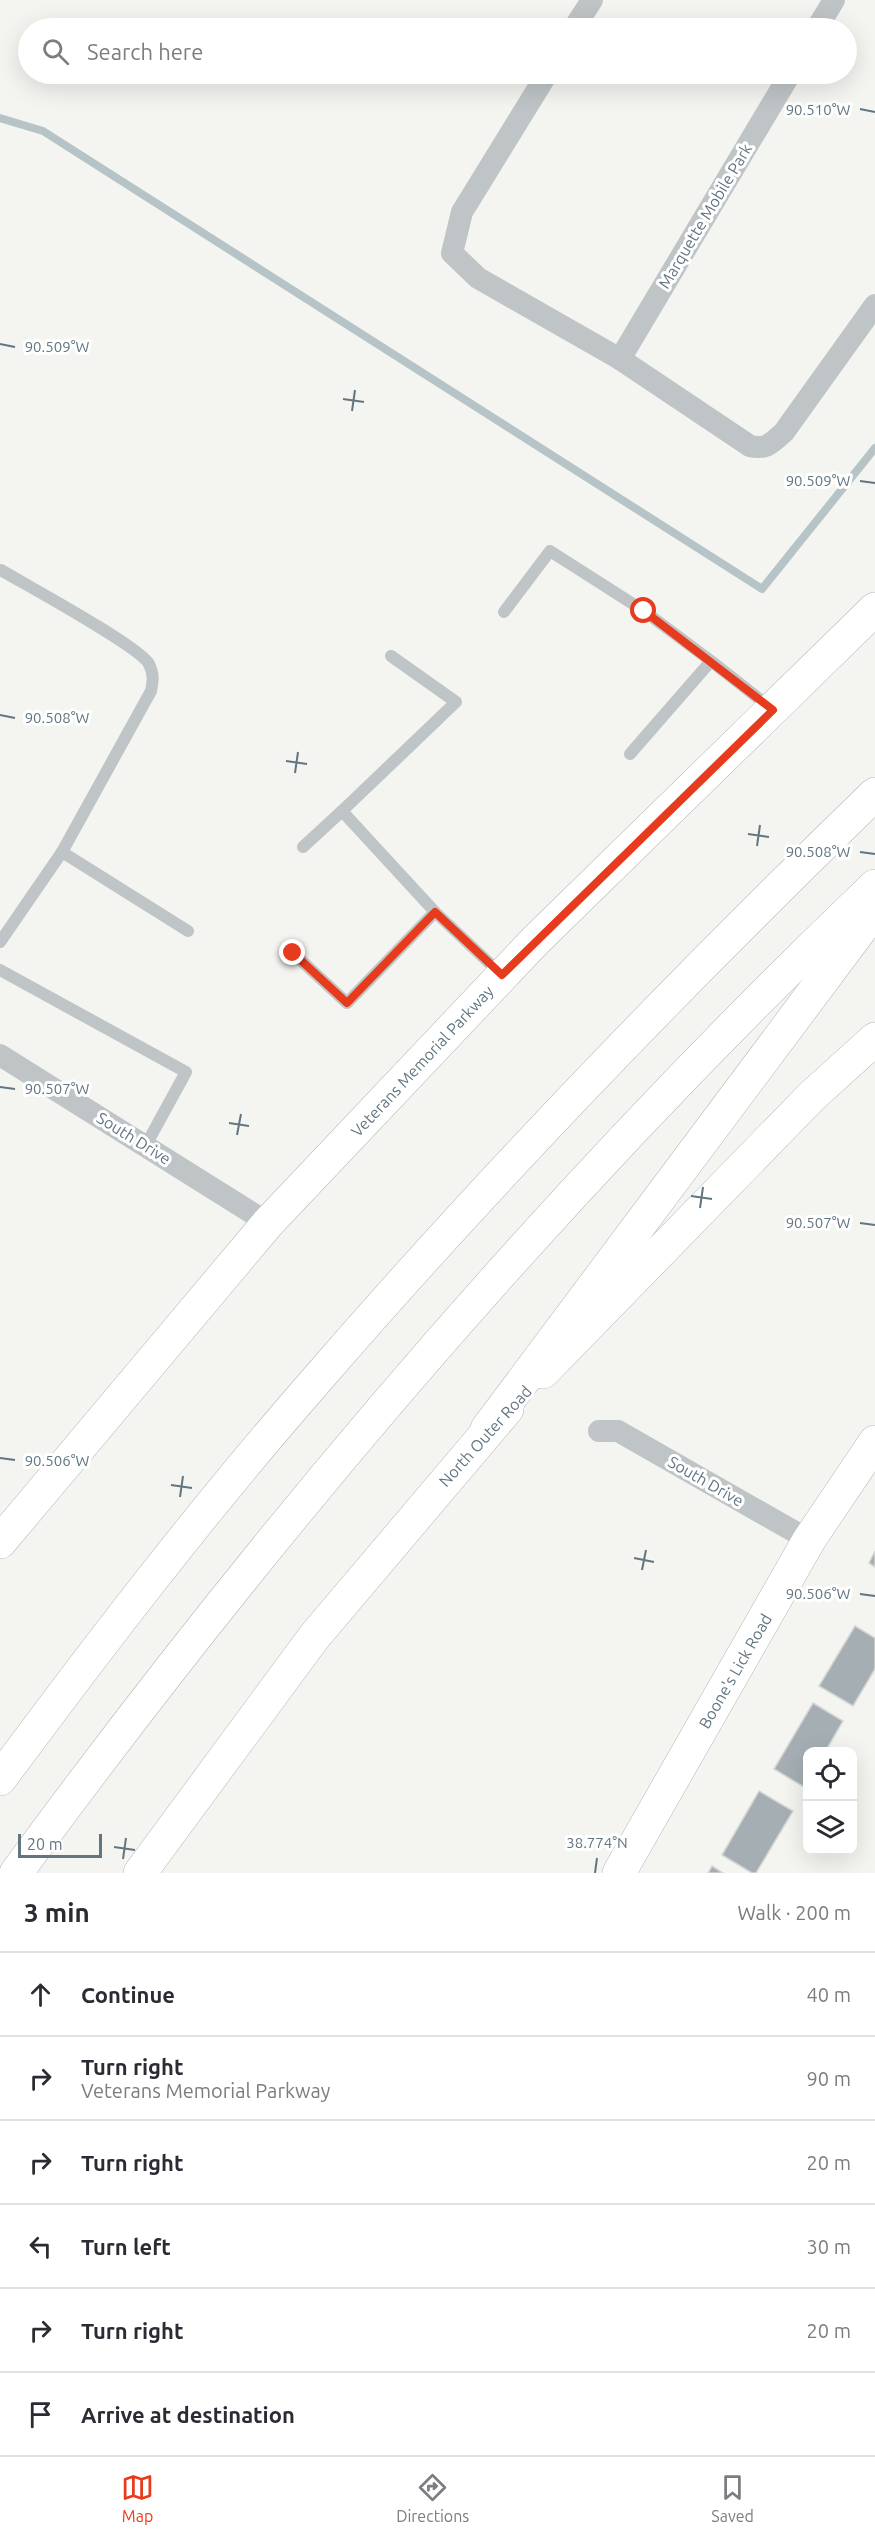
<!DOCTYPE html>
<html lang="en">
<head>
<meta charset="utf-8">
<style>
	body { margin:0; font-family:Ubuntu,sans-serif; background:#f2f2f3; color:#2b2b33 }
	.controls { position:absolute; right:18px; bottom:18px; display:grid; overflow:hidden; border-radius:12px; box-shadow:0 6px 24px #0002 }
	.controls button { width:54px; height:54px; display:grid; place-items:center; padding:0; border:0; border-bottom:2px solid #e1e1e2; background:#fff; color:#2b2b33; font:30px sans-serif }
	.scale { position:absolute; left:18px; bottom:15px; width:84px; box-sizing:border-box; padding-left:6px; border:3px solid #627682; border-top:0; font-size:16px; line-height:21px; white-space:nowrap; color:#627682; -webkit-text-stroke:4px #fff; paint-order:stroke }
	.stop { position:absolute; width:18px; height:18px; margin:-14px; border:4px solid #e73b1d; border-radius:50%; background:#fff }
	.stop.end { background:#e73b1d; border-color:#fff; box-shadow:0 2px 6px #0008 }
	.list { margin:0; padding:0; list-style:none }
	h2 { display:flex; justify-content:space-between; align-items:center; height:78px; margin:0; padding:0 24px; font-size:26px }
	h2 small { font-size:20px; font-weight:400; color:#7c7c81 }
	.list li { display:grid; grid-template-columns:39px 1fr auto; gap:18px; align-items:center; box-sizing:border-box; height:84px; padding:0 24px; border-top:2px solid #e1e1e2 }
	.list b { display:block; font-size:22px; white-space:nowrap }
	.list p { margin:0; font-size:20px; white-space:nowrap; color:#7c7c81 }
	.list em { font-size:20px; font-style:normal; color:#7c7c81 }
	.icon { flex:none; width:33px; height:33px; fill:none; stroke:currentColor; stroke-width:2; stroke-linecap:round; stroke-linejoin:round }
	.map { position:relative; flex:none; width:875px; height:1873px; overflow:hidden }
	.search { position:absolute; background:#fff; box-shadow:0 6px 24px #0002; left:18px; right:18px; top:18px; height:66px; display:flex; align-items:center; gap:15px; box-sizing:border-box; padding:0 21px; border-radius:33px; color:#7c7c81; font-size:22px }
	.sheet { height:582px; background:#fff }
	nav { display:flex; justify-content:space-around; align-items:center; box-sizing:border-box; height:84px; border-top:2px solid #e1e1e2; background:#fff; font-size:16px; color:#7c7c81 }
	nav a { display:grid; justify-items:center; gap:3px }
	nav .on { color:#e73b1d }
	.map>svg:first-child { display:block }
	.lines { fill:none; stroke-linecap:round; stroke-linejoin:round }
	.stream { stroke:#b6c4c7; stroke-width:8 }
	.building { fill:#a5afb3; stroke:#d5d5d3; stroke-width:1.5 }
	.secondary-casing { stroke:#b3b9bd; stroke-width:34 }
	.highway-casing { stroke:#b2b6b9; stroke-width:34 }
	.lane { stroke:#bfc4c6; stroke-width:12 }
	.street { stroke:#bfc4c6; stroke-width:22 }
	.secondary { stroke:#fff; stroke-width:33 }
	.highway { stroke:#fff; stroke-width:33 }
	.route { stroke:#e73b1d; stroke-width:8 }
	.ticks { fill:none; stroke:#627682; stroke-width:2 }
	.labels { text-anchor:middle; stroke-width:6; stroke-linejoin:round; paint-order:stroke }
	.street-label { font-size:16px; fill:#627682; stroke:#fff }
	.ticks-label { font-size:15px; text-anchor:middle; fill:#627682; stroke:#fff; stroke-width:6; stroke-linejoin:round; paint-order:stroke }
</style>
</head>
<body>
<div class="map">
<svg width="875" height="1873" viewBox="0 0 875 1873">
	<rect width="100%" height="100%" fill="#f4f4f0"/>
	<g class="lines">
		<!-- stream -->
		<path class="stream" d="M0 118 43 131 762 589 875 448"/>
	</g>
	<!-- building -->
	<g class="building">
		<path d="M875 1551V1567L869 1563Z"/>
		<path d="M855 1626 875 1638V1669L853 1706 819 1686Z"/>
		<path d="M813 1703 843 1721 825 1752H808V1781L804 1787 774 1769Z"/>
		<path d="M759 1791 793 1811 756 1873H752L722 1855Z"/>
		<path d="M712 1866 723 1873H708Z"/>
	</g>
	<g class="lines">
		<!-- secondary casing -->
		<g class="secondary-casing">
			<g id="secondary">
				<path d="M543 1372 812 1096 875 1039"/>
				<path d="M0 1542 268 1223 535 941 875 609"/>
				<path d="M140 1873 314 1637 507 1409"/>
				<path d="M619 1873 809 1540 875 1442"/>
			</g>
		</g>
		<!-- highway casing -->
		<g class="highway-casing">
			<g id="highway">
				<path d="M487 1429 875 910"/>
				<path d="M0 1779C100 1644 202 1511 313 1384 491 1178 680 983 875 794"/>
				<path d="M16 1873C275 1520 559 1188 875 886"/>
			</g>
		</g>
		<!-- lane -->
		<g class="lane">
			<path d="M1 570C26 585 139 646 149 664 154 674 153 681 151 691L62 852"/>
			<path d="M504 612 550 551 644 611 711 661"/>
			<path d="M630 754 711 661 772 709"/>
			<path d="M342 811 456 702 391 656"/>
			<path d="M303 847 342 811 435 912 502 975"/>
			<path d="M0 942 62 852 188 931"/>
			<path d="M293 953 347 1003 435 912"/>
			<path d="M0 970 186 1072 146 1145"/>
		</g>
		<!-- street -->
		<g class="street">
			<path d="M574 28 592 0"/>
			<path d="M817 28 834 0"/>
			<path d="M547 74 462 212 452 253 478 278 620 359 750 446C766 450 772 443 784 432L875 305"/>
			<path d="M620 359 790 74"/>
			<path d="M0 1055 268 1223"/>
			<path d="M599 1431H618L809 1540"/>
		</g>
		<!-- secondary -->
		<use href="#secondary" class="secondary"/>
		<!-- highway -->
		<use href="#highway" class="highway"/>
	</g>
	<g class="lines">
		<!-- route -->
		<path class="route" d="M293 953 347 1003 435 912 502 975 773 710 644 611"/>
	</g>
	<!-- ticks -->
	<path class="ticks" d="M860 109 875 112M0 344 15 347M343 399 364 402M352 411 355 390M860 481 875 483M0 715 15 718M286 761 307 764M295 773 298 752M748 834 769 837M757 846 760 825M860 852 875 854M0 1087 15 1089M229 1123 249 1126M237 1135 241 1114M691 1196 712 1199M700 1208 703 1187M860 1223 875 1225M0 1458 15 1460M171 1485 192 1488M180 1497 183 1476M634 1558 654 1562M642 1570 646 1550M860 1594 875 1596M114 1847 135 1850M123 1859 126 1838M595 1873 597 1858"/>
	<g class="labels">
		<!-- street labels -->
		<g class="street-label">
			<text transform="translate(705 216) rotate(-59)" y="6">Marquette Mobile Park</text>
			<text transform="translate(422 1061) rotate(-47)" y="6">Veterans Memorial Parkway</text>
			<text transform="translate(134 1138) rotate(32)" y="6">South Drive</text>
			<text transform="translate(485 1436) rotate(-48)" y="6">North Outer Road</text>
			<text transform="translate(706 1481) rotate(30)" y="6">South Drive</text>
			<text transform="translate(735 1671) rotate(-60)" y="6">Boone's Lick Road</text>
		</g>
	</g>
	<g class="ticks-label">
		<text x="818" y="115">90.510°W</text>
		<text x="57" y="352">90.509°W</text>
		<text x="818" y="486">90.509°W</text>
		<text x="57" y="723">90.508°W</text>
		<text x="818" y="857">90.508°W</text>
		<text x="57" y="1094">90.507°W</text>
		<text x="818" y="1228">90.507°W</text>
		<text x="57" y="1466">90.506°W</text>
		<text x="818" y="1599">90.506°W</text>
		<text x="597" y="1848">38.774°N</text>
	</g>
</svg>
<div class="controls">
<button><svg class="icon" aria-label="locate" viewBox="0 0 24 24"><circle cx="12" cy="12" r="6"/><path d="M12 2v4M12 18v4M2 12h4M18 12h4"/></svg></button>
<button><svg class="icon" aria-label="layers" viewBox="0 0 24 24"><path d="M12 4l9 5-9 5-9-5zM3 14l9 5 9-5"/></svg></button>
</div>
<div class="scale">20 m</div>
<div class="stop" style="left:644px;top:611px"></div>
<div class="stop end" style="left:293px;top:953px"></div>
<div class="search"><svg class="icon" aria-label="search" viewBox="0 0 24 24"><circle cx="10" cy="10" r="6"/><path d="M15 15l6 6"/></svg>Search here</div>
</div>
<section class="sheet">
<h2>3 min<small>Walk · 200 m</small></h2>
<ul class="list">
<li><svg class="icon" aria-label="ahead" viewBox="0 0 24 24"><path d="M12 20V5M6 11l6-6 6 6"/></svg><div><b>Continue</b></div><em>40 m</em></li>
<li><svg class="icon" aria-label="right" viewBox="0 0 24 24"><path d="M7 20v-9h11M14 6l5 5-5 5"/></svg><div><b>Turn right</b><p>Veterans Memorial Parkway</p></div><em>90 m</em></li>
<li><svg class="icon" aria-label="right" viewBox="0 0 24 24"><path d="M7 20v-9h11M14 6l5 5-5 5"/></svg><div><b>Turn right</b></div><em>20 m</em></li>
<li><svg class="icon" aria-label="left" viewBox="0 0 24 24"><path d="M17 20v-9H6M10 6l-5 5 5 5"/></svg><div><b>Turn left</b></div><em>30 m</em></li>
<li><svg class="icon" aria-label="right" viewBox="0 0 24 24"><path d="M7 20v-9h11M14 6l5 5-5 5"/></svg><div><b>Turn right</b></div><em>20 m</em></li>
<li><svg class="icon" aria-label="arrive" viewBox="0 0 24 24"><path d="M6 21V4h12l-3 4 3 4H6"/></svg><div><b>Arrive at destination</b></div></li>
</ul>
</section>
<nav>
<a class="on"><svg class="icon" aria-label="map" viewBox="0 0 24 24"><path d="M3 6l6-2 6 2 6-2v14l-6 2-6-2-6 2zM9 4v14M15 6v14"/></svg>Map</a>
<a><svg class="icon" aria-label="directions" viewBox="0 0 24 24"><path d="M12 3l9 9-9 9-9-9zM9 14v-3h6M13 9l2 2-2 2"/></svg>Directions</a>
<a><svg class="icon" aria-label="saved" viewBox="0 0 24 24"><path d="M7 4h10v16l-5-4-5 4z"/></svg>Saved</a>
</nav>
</body>
</html>
